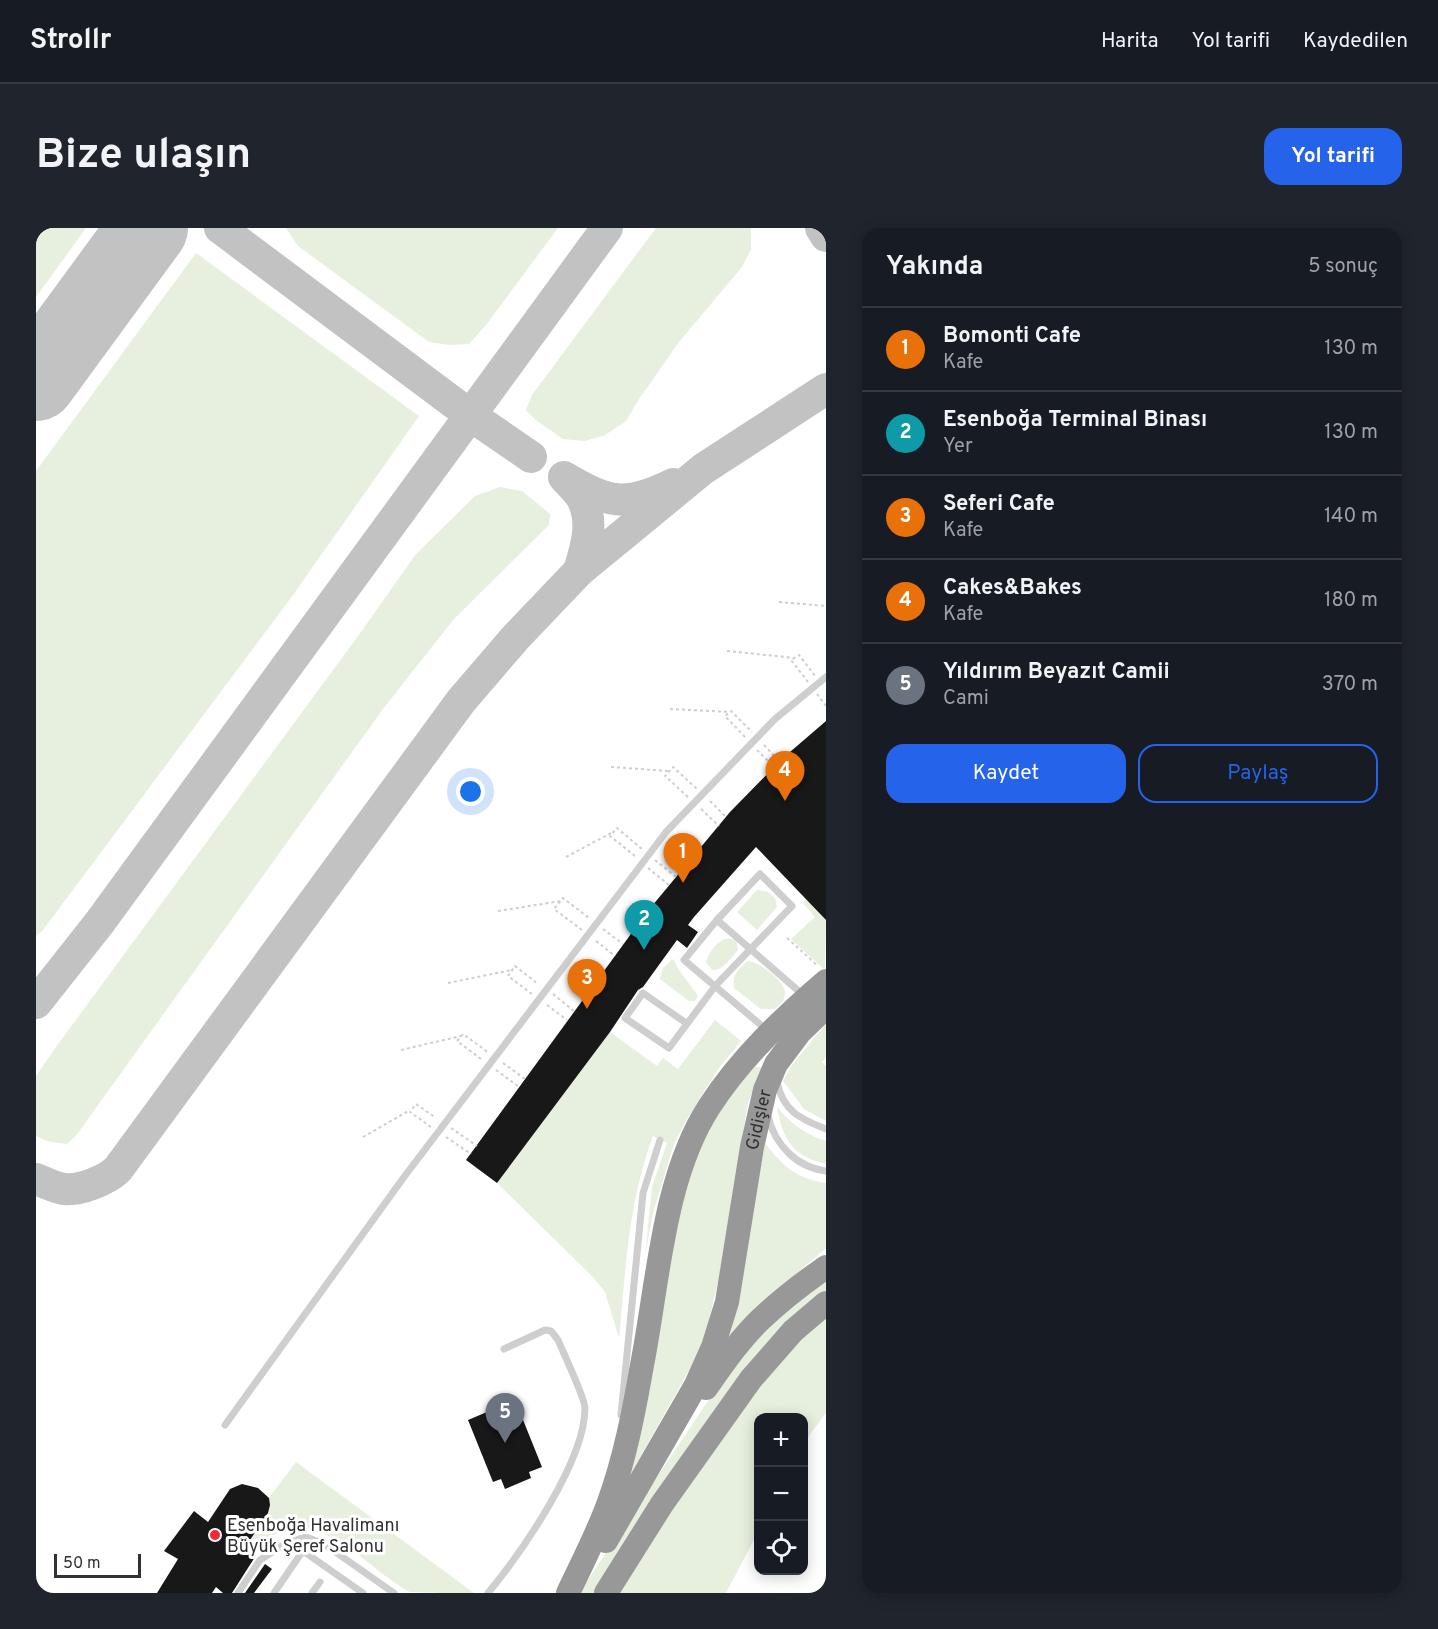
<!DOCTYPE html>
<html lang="tr">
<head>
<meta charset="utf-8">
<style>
	body { margin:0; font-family:Overpass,sans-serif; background:#20242c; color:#f1f3f6 }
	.controls { position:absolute; right:18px; bottom:18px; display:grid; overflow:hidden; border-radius:12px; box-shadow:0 3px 15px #0003 }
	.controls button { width:54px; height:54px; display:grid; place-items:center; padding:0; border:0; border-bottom:2px solid #363941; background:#171b24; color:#f1f3f6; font:30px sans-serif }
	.scale { position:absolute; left:18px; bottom:15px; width:87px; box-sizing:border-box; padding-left:6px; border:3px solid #313131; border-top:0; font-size:16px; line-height:21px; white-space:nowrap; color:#313131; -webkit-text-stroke:4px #fff; paint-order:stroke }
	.you { position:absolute; left:435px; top:564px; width:21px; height:21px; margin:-15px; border:4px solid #fff; border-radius:50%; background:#1a73e8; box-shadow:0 0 0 9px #1a73e833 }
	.badge { display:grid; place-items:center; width:39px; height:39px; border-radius:50%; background:#2563eb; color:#fff; font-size:20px; font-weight:700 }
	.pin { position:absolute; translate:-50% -50px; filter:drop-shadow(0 2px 3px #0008) }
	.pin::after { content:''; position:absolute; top:32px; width:21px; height:18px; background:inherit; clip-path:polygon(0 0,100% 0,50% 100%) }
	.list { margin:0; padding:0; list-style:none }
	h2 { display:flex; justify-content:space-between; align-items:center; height:78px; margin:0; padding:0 24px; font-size:26px }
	h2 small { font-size:20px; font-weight:400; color:#9ea1a6 }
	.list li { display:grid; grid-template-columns:39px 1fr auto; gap:18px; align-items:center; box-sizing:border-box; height:84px; padding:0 24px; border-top:2px solid #363941 }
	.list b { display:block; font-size:22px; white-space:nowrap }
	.list p { margin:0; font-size:20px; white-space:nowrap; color:#9ea1a6 }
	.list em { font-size:20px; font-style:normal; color:#9ea1a6 }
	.actions { display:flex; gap:12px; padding:18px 24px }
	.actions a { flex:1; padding:14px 0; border:2px solid #2563eb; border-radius:18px; text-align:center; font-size:21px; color:#2563eb }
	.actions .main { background:#2563eb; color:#fff }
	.icon { flex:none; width:33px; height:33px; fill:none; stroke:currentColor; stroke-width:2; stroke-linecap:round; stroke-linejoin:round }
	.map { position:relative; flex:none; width:790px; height:1365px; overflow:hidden; border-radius:18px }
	header { display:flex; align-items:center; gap:36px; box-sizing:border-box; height:84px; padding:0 30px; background:#171b24; border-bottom:2px solid #363941 }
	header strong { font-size:28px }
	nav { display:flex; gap:33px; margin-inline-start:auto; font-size:21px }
	.intro { display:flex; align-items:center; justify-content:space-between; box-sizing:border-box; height:144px; padding:0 36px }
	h1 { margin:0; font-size:42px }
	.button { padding:15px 27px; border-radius:18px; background:#2563eb; color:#fff; font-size:21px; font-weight:700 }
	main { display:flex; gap:36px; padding:0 36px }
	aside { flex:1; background:#171b24; border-radius:18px; box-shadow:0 3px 15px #0003 }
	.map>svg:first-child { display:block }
	.green { fill:#e7efdf }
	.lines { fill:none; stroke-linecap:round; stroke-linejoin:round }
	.taxiway { stroke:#c2c2c2; stroke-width:32 }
	.runway { stroke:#c2c2c2; stroke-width:80 }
	.building { fill:#181818 }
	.path { stroke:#cecece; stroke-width:2; stroke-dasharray:3 3; stroke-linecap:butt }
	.lane { stroke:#cecece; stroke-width:7 }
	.highway { stroke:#989898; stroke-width:24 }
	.poi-dot { fill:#f22a37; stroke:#fff; stroke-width:2 }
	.labels { text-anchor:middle; stroke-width:6; stroke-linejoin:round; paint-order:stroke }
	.street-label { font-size:18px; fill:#313131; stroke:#fff }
	.poi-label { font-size:18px; fill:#313131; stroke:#fff; text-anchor:start }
</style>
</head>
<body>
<header>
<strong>Strollr</strong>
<nav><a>Harita</a><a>Yol tarifi</a><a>Kaydedilen</a></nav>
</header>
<div class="intro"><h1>Bize ulaşın</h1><a class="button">Yol tarifi</a></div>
<main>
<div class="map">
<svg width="790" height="1365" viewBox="0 0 790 1365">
	<rect width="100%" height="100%" fill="#fff"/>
	<!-- green -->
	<g class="green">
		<path d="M0 0H50L0 69Z"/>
		<path d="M250 0H522L450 97 433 116 413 117 393 114 262 18Z"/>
		<path d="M620 0H715V21L706 39 643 114 603 171 590 193 569 207 549 213 527 211 500 192 490 182 496 167Z"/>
		<path d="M160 25 383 188 257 367 7 702 0 708V243Z"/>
		<path d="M464 259 486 263 514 286 513 297 417 392 347 481 39 909 31 916 14 914 0 908V848L20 819 325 404 380 326 439 268Z"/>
		<path d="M721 662 732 664 739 670 741 679 721 702 701 684Z"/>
		<path d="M769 670 790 692 789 742 755 711 779 689 768 676Z"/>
		<path d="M689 711H696L701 715 702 722C695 730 687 743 676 742L670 734C673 724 679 716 689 711Z"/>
		<path d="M637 731 643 742 662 768 659 773H653L624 751 627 740Z"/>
		<path d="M712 733C723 734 748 752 749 764 750 771 744 776 739 781H725L698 760C696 747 702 741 712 733Z"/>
		<path d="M679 792 705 813 682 841 651 891 638 916 617 985 609 1027 616 959 631 915 617 908C592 975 590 1039 583 1110L569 1064 556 1048 461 955 574 804 621 838 627 830 642 841Z"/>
		<path d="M790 796V829L786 834 790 838V893L768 881 747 853 756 837Z"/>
		<path d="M714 839H728L721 850 712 875 683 1049 669 1109 655 1139 595 1245 640 973 681 881Z"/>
		<path d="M741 879C754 895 770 907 790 913V936C757 929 746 910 741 879Z"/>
		<path d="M729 915C747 938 760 951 790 955V1020L735 1068 681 1123 708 1030Z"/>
		<path d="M790 1049V1066L559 1365H543L674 1170 702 1133 730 1102Z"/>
		<path d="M790 1087V1185L774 1206 768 1218V1190H722V1304L690 1365H580L690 1200 744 1132Z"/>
		<path d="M260 1234 438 1365C425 1365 383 1365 374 1364 338 1346 289 1284 245 1303 234 1308 225 1319 217 1327L208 1321 232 1285 233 1270Z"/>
	</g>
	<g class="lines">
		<!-- taxiway -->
		<g class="taxiway">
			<path d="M184 0 434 187 495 229"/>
			<path d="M785 0 790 8"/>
			<path d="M543 343C550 320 558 296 547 272 543 264 534 256 528 249 572 275 589 280 637 256"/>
			<path d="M0 775 64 694 571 0"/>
			<path d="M0 951C8 954 19 960 28 961 44 963 71 952 82 941L425 473 480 409 543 343 667 241 790 161"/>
		</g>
		<!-- runway -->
		<path class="runway" d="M0 153 112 0"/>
	</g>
	<!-- building -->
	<g class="building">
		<path d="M790 493V692L720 619 658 689 652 697 662 704 651 720 641 712 607 759 602 762 574 804 461 955 430 932 611 684 694 584 747 530Z"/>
		<path d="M479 1172 506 1239 493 1244 495 1250 469 1261 465 1251 457 1254 432 1192Z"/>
		<path d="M206 1256 222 1260 233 1270 234 1277 232 1285 208 1321 219 1329 196 1365H187L180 1359 176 1365H121L142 1331 128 1323 158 1283 172 1294 194 1261Z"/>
		<path d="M229 1336 236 1341 218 1365H209Z"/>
	</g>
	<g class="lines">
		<!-- path -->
		<g class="path">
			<path d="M743 374 790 378"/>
			<path d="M691 423 759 430"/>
			<path d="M772 454 755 432 763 427 779 448"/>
			<path d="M781 466 790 478"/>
			<path d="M634 481 694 484"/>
			<path d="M709 509 689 488 695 483 716 504"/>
			<path d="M728 517 743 533"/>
			<path d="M721 522 738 539"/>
			<path d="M575 539 633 543"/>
			<path d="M652 569 629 548 637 539 661 561"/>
			<path d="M674 573 690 589"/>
			<path d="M665 581 683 598"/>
			<path d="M599 628 574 608 581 600 606 621"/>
			<path d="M530 629 575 605"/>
			<path d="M619 632 640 649"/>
			<path d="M612 640 633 657"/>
			<path d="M462 683 525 673"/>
			<path d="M567 701 587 716"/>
			<path d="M546 702 518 681 527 670 553 690"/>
			<path d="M751 710 782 738"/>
			<path d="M560 713 579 728"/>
			<path d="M412 755 476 742"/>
			<path d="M496 766 472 748 479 738 502 756"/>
			<path d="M517 766 538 783"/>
			<path d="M511 777 531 792"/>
			<path d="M365 822 425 808"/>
			<path d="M445 831 421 813 427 806 453 825"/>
			<path d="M467 835 489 851"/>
			<path d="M460 842 483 859"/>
			<path d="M395 899 374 884 380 876 400 890"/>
			<path d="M415 900 441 918"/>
			<path d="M327 909 374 882"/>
			<path d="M410 909 435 926"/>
		</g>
		<!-- lane -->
		<g class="lane">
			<path d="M650 795 607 765 589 790 633 820 680 757 756 678 724 646 681 692"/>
			<path d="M732 803 648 732 681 692 766 766"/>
			<path d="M741 854C747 883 764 891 790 901"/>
			<path d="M732 888C739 917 760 939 790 943"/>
			<path d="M585 1187 607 965 624 912"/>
			<path d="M189 1197 368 949 630 604 739 491 790 449"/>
			<path d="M267 1323 327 1365"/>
			<path d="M202 1365 224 1332 252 1314 270 1309 288 1316 358 1365"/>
			<path d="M238 1365 275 1311"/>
			<path d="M276 1365 284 1354"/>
			<path d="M452 1365C486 1324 549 1233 549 1180 549 1170 527 1124 522 1112L515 1103 509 1102 468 1121"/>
		</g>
		<!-- highway -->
		<g class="highway">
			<path d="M670 1160C687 1136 704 1111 725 1091 745 1072 767 1055 790 1039"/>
			<path id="s1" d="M570 1313 660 1157 677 1119 691 1074 716 919 729 862 740 836 764 804 790 779"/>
			<path d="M532 1365C546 1335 562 1305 573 1274 589 1230 598 1183 606 1137 622 1056 627 950 673 879 704 831 747 790 790 753"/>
			<path d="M570 1365 626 1276 715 1151 757 1103 790 1075"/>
		</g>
	</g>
	<!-- markers -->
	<circle class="poi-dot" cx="179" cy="1307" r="6"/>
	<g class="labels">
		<!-- street labels -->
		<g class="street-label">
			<text dy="6" stroke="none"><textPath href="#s1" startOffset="454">Gidişler</textPath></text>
		</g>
		<!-- poi labels -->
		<g class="poi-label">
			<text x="191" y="1303">Esenboğa Havalimanı<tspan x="191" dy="21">Büyük Şeref Salonu</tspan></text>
		</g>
	</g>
</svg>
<div class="controls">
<button>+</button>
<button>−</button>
<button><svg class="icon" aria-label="locate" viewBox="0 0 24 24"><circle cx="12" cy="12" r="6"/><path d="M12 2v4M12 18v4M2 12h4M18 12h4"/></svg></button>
</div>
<div class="scale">50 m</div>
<div class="you"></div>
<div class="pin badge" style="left:647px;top:655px;background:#e8710a">1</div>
<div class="pin badge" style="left:608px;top:722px;background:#0f9aa8">2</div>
<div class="pin badge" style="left:551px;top:781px;background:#e8710a">3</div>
<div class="pin badge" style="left:749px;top:573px;background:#e8710a">4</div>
<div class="pin badge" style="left:469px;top:1215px;background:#6b7280">5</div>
</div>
<aside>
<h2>Yakında<small>5 sonuç</small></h2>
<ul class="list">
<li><span class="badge" style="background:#e8710a">1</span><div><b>Bomonti Cafe</b><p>Kafe</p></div><em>130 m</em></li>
<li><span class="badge" style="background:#0f9aa8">2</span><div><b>Esenboğa Terminal Binası</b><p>Yer</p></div><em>130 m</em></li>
<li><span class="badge" style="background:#e8710a">3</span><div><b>Seferi Cafe</b><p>Kafe</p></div><em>140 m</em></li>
<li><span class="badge" style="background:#e8710a">4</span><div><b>Cakes&amp;Bakes</b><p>Kafe</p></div><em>180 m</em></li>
<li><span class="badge" style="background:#6b7280">5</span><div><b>Yıldırım Beyazıt Camii</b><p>Cami</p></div><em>370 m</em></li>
</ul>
<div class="actions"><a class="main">Kaydet</a><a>Paylaş</a></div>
</aside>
</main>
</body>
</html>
